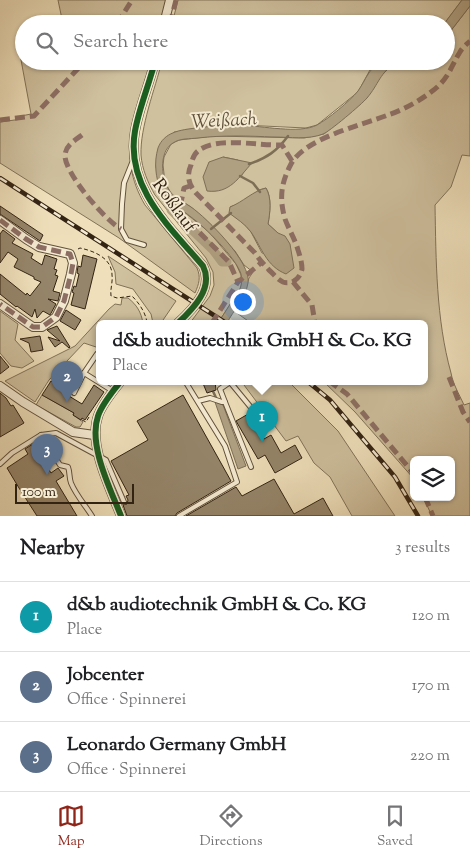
<!DOCTYPE html>
<html lang="en">
<head>
<meta charset="utf-8">
<style>
	body { margin:0; font-family:"Sorts Mill Goudy",serif; background:#f6f6f6; color:#202124 }
	.controls { position:absolute; right:15px; bottom:15px; display:grid; overflow:hidden; border-radius:8px; box-shadow:0 1px 4px #0004 }
	.controls button { width:45px; height:45px; display:grid; place-items:center; padding:0; border:0; border-bottom:1px solid #e0e0e0; background:#fff; color:#202124; font:25px sans-serif }
	.scale { position:absolute; left:15px; bottom:12px; width:119px; box-sizing:border-box; padding-left:5px; border:2px solid #332313; border-top:0; font-size:14px; line-height:18px; white-space:nowrap; color:#332313; -webkit-text-stroke:4px #f5ebd3; paint-order:stroke }
	.you { position:absolute; left:242px; top:301px; width:18px; height:18px; margin:-12px; border:4px solid #fff; border-radius:50%; background:#1a73e8; box-shadow:0 0 0 8px #1a73e833 }
	.badge { display:grid; place-items:center; width:32px; height:32px; border-radius:50%; background:#8f2418; color:#fff; font-size:16px; font-weight:700 }
	.pin { position:absolute; translate:-50% -41px; filter:drop-shadow(0 1px 2px #0008) }
	.pin::after { content:''; position:absolute; top:26px; width:18px; height:15px; background:inherit; clip-path:polygon(0 0,100% 0,50% 100%) }
	.popup { position:absolute; left:96px; top:320px; width:332px; height:65px; box-sizing:border-box; display:grid; place-content:center; border-radius:8px; background:#fff; filter:drop-shadow(0 1px 4px #0005); font-size:16px; white-space:nowrap; color:#757577 }
	.popup b { font-size:19px; color:#202124 }
	.popup::after { content:''; position:absolute; left:50%; top:100%; margin-left:-10px; border:10px solid transparent; border-top-color:#fff }
	.list { margin:0; padding:0; list-style:none }
	h2 { display:flex; justify-content:space-between; align-items:center; height:65px; margin:0; padding:0 20px; font-size:21px }
	h2 small { font-size:16px; font-weight:400; color:#757577 }
	.list li { display:grid; grid-template-columns:32px 1fr auto; gap:15px; align-items:center; box-sizing:border-box; height:70px; padding:0 20px; border-top:1px solid #e0e0e0 }
	.list b { display:block; font-size:19px; white-space:nowrap }
	.list p { margin:0; font-size:16px; white-space:nowrap; color:#757577 }
	.list em { font-size:16px; font-style:normal; color:#757577 }
	.icon { flex:none; width:28px; height:28px; fill:none; stroke:currentColor; stroke-width:2; stroke-linecap:round; stroke-linejoin:round }
	.map { position:relative; flex:none; width:470px; height:516px; overflow:hidden }
	.search { position:absolute; background:#fff; box-shadow:0 1px 4px #0004; left:15px; right:15px; top:15px; height:55px; display:flex; align-items:center; gap:12px; box-sizing:border-box; padding:0 18px; border-radius:28px; color:#757577; font-size:19px }
	.sheet { height:275px; background:#fff }
	nav { display:flex; justify-content:space-around; align-items:center; box-sizing:border-box; height:70px; border-top:1px solid #e0e0e0; background:#fff; font-size:14px; color:#757577 }
	nav a { display:grid; justify-items:center; gap:2px }
	nav .on { color:#8f2418 }
	.map>svg:first-child { display:block }
	.green { fill:#cfc09e; stroke:#817258; fill-rule:evenodd }
	.water { fill:#afa082; stroke:#7d6e56 }
	.lines { fill:none; stroke-linecap:round; stroke-linejoin:round }
	.stream { stroke:#7d6e56; stroke-width:2.5 }
	.canal { stroke:#afa082; stroke-width:9 }
	.building { fill:#95856a; stroke:#332313 }
	.lane-casing { stroke:#62523d; stroke-width:6 }
	.street-casing { stroke:#62523d; stroke-width:10 }
	.path { stroke:#332313; stroke-width:1; stroke-dasharray:4 2.5; stroke-linecap:butt }
	.lane { stroke:#f5ebd3; stroke-width:4 }
	.street { stroke:#f5ebd3; stroke-width:8 }
	.rail-casing { stroke:#332313; stroke-width:4.5 }
	.rail { stroke:#f5ebd3; stroke-width:2.5; stroke-dasharray:8; stroke-linecap:butt }
	.quiet { stroke:#8d6e63; stroke-width:5; stroke-dasharray:10 5; stroke-linecap:butt }
	.cycleway-casing { stroke:#f5ebd3; stroke-width:9 }
	.cycleway { stroke:#1b5e20; stroke-width:6 }
	.labels { text-anchor:middle; stroke-width:4; stroke-linejoin:round; paint-order:stroke }
	.street-label { font-size:18px; fill:#332313; stroke:#f5ebd3 }
	.water-label { font-size:19px; font-style:italic; fill:#5e4f3a; stroke:#f5ebd3 }
</style>
</head>
<body>
<div class="map">
<svg width="470" height="516" viewBox="0 0 470 516">
	<rect width="100%" height="100%" fill="#efe0bb"/>
	<filter id="stains"><feTurbulence type="fractalNoise" baseFrequency=".004" numOctaves="4"/><feColorMatrix values="0 0 0 0 .2 0 0 0 0 .09 0 0 0 0 .02 0 0 0 .5 -.17"/></filter>
	<radialGradient id="worn" r=".72"><stop offset=".6" stop-color="#630" stop-opacity="0"/><stop offset="1" stop-color="#630" stop-opacity=".3"/></radialGradient>
	<!-- green -->
	<g class="green">
		<path d="M58 0H166L160 24H63Z"/>
		<path d="M178 0H462L444 24H172Z"/>
		<path d="M470 6V156L462 155 451 187 435 205C436 260 436 319 451 373 453 384 459 394 464 405L470 403V516H432L423 497H451V460H414V479L355 412 323 381H424V323H251L234 311 245 291 249 278 253 272 244 265 235 251 207 221 191 207 172 195 165 182 163 165 164 157 171 144 179 140 214 136 304 138 324 134 366 99 380 76 396 62 446 61V37ZM223 157 238 160 244 171 241 177ZM266 188C272 198 270 213 268 224 278 233 291 245 291 259L262 253 251 232 230 207 243 202 259 190Z"/>
		<path d="M24 48V61H152C136 112 115 154 145 205L197 268C201 277 199 284 195 293L119 238 0 163V122L22 119 21 116 31 114 19 49Z"/>
		<path d="M162 61H381L371 68 358 92 317 125 306 128 242 125 215 126 174 132 159 148 156 167 168 199 209 232 236 264 241 275 242 282 240 289 218 323H190L210 296 214 285 213 272 206 258 155 195C148 183 142 169 141 155 140 127 155 89 162 61Z"/>
		<path d="M108 256 176 301 161 323H153L151 314 133 289 116 284 115 272Z"/>
		<path d="M122 298H128C137 305 141 312 143 323H100L99 348 84 343 49 380 35 402 5 381 75 346 109 309 115 304 121 305Z"/>
		<path d="M0 311 18 324 15 340 34 361 22 368 11 366 0 353Z"/>
		<path d="M241 381H288L338 431 395 516H352L330 477 314 463 298 436 286 441Z"/>
		<path d="M42 395 74 413 73 415 83 422 80 427H76L36 405Z"/>
	</g>
	<!-- water -->
	<g class="water">
		<path d="M462 0H470V6L446 37V24H444Z"/>
		<path d="M381 61H398C379 73 379 84 367 98 362 104 329 132 323 134 308 140 290 137 274 137 249 136 223 135 198 138 190 139 180 138 173 143 161 150 161 170 165 181 169 196 179 199 191 207 207 218 252 263 248 283 246 297 233 311 227 323H218L240 289C242 284 242 279 241 274 236 258 205 227 191 217 173 203 158 195 156 171 155 163 156 155 158 148 164 132 180 130 196 128 211 126 226 125 242 125 261 126 300 134 317 125 328 119 350 101 358 91 367 78 367 71 381 61Z"/>
		<path d="M223 157 252 163C239 177 230 194 207 191L203 177 209 162Z"/>
		<path d="M266 188C272 198 270 213 268 224L278 233 285 236 290 244 294 268 286 274C266 266 262 248 251 232 245 224 237 219 229 213L230 207C243 202 253 191 266 188Z"/>
		<path d="M215 402 223 405 246 466 238 469Z"/>
	</g>
	<g class="lines">
		<!-- stream -->
		<g class="stream">
			<path d="M249 164C267 158 277 151 288 136"/>
			<path d="M240 176 253 183 260 192"/>
			<path d="M211 229 231 213"/>
			<path d="M212 389 217 400"/>
		</g>
		<!-- canal -->
		<path class="canal" d="M171 199V210L213 250 222 262H227"/>
	</g>
	<!-- building -->
	<g class="building">
		<path d="M0 206 43 235 40 241 0 214Z"/>
		<path d="M3 230 15 239 12 243 33 254 31 258 42 265 45 255 57 259 54 269 57 270 55 275 58 276 53 291 60 293 58 301 48 299 56 304 50 315 43 311 37 318 35 309 32 317 17 306 16 307 0 294V274L26 295 27 293 30 296 41 282 34 279V277L14 267 18 259 8 252 0 263V234Z"/>
		<path d="M83 255 97 259 85 309 71 305 74 293 72 292 74 286 76 287 79 274 77 273 78 266 81 267Z"/>
		<path d="M66 310 81 320 75 330 60 321Z"/>
		<path d="M57 326 70 347 69 348 62 342 55 347 48 337 60 341 47 330Z"/>
		<path d="M40 336 43 350 31 352 29 343 20 339Z"/>
		<path d="M0 356 9 367 0 374Z"/>
		<path d="M51 381 70 394 69 396 82 404 94 385 104 392 85 420 82 418 81 420 73 415 74 413 42 395Z"/>
		<path d="M202 381H215L216 390 207 393Z"/>
		<path d="M0 393 6 398 11 406 13 405 24 423 0 437Z"/>
		<path d="M183 395 231 481 177 513 175 516H127L123 505 127 504 128 500 126 496 129 495 111 461 148 440 137 421Z"/>
		<path d="M250 413 264 439 271 435 281 453 295 445 302 458 275 473 265 455 258 459 236 421Z"/>
		<path d="M33 444 51 473 58 468 64 476 56 481 77 516H37L19 488 7 468 28 454 25 449Z"/>
		<path d="M274 479 294 514 323 498 333 516H186L236 487 242 496Z"/>
	</g>
	<g class="lines">
		<!-- lane casing -->
		<g class="lane-casing">
			<g id="lane">
				<path d="M134 158 124 183 122 204 121 229 127 240 144 245"/>
				<path d="M84 373 113 391"/>
				<path d="M74 393 84 373 97 354"/>
				<path d="M198 401 210 398 222 402H225L251 467"/>
				<path d="M225 402 220 389 230 382 258 416"/>
				<path d="M41 435 60 465 68 467C70 472 69 478 71 483 76 495 85 505 92 516"/>
				<path d="M0 464 12 453 41 435 56 433 106 460 124 502"/>
				<path d="M179 516 237 482 225 446 185 381"/>
			</g>
		</g>
		<!-- street casing -->
		<g class="street-casing">
			<g id="street">
				<path d="M164 24 170 0"/>
				<path d="M155 61C149 85 139 108 135 131 125 187 170 227 203 266 214 288 193 309 178 323"/>
				<path d="M0 220 26 239 39 247 70 254 73 263 71 274 64 301 56 317 42 327H33L0 304"/>
				<path d="M0 386 23 402 73 432 94 435"/>
				<path d="M121 516C110 488 88 445 98 416 102 404 113 391 121 381"/>
			</g>
		</g>
		<!-- path -->
		<g class="path">
			<path d="M78 249 80 248C94 251 112 258 112 275 113 282 110 289 111 296L117 298 132 296C139 303 146 313 147 323"/>
			<path d="M82 420 86 422 89 417"/>
		</g>
		<!-- lane -->
		<use href="#lane" class="lane"/>
		<!-- street -->
		<use href="#street" class="street"/>
		<!-- rail casing -->
		<g class="rail-casing">
			<g id="rail">
				<path d="M0 178 226 323"/>
				<path d="M307 381 330 400 395 477 418 516"/>
			</g>
		</g>
		<!-- rail -->
		<use href="#rail" class="rail"/>
		<!-- quiet -->
		<g class="quiet">
			<path d="M117 24 132 0"/>
			<path d="M170 24 176 0"/>
			<path d="M0 120 34 116 85 61"/>
			<path d="M82 135C74 141 66 145 65 155 64 173 106 221 121 229"/>
			<path d="M292 161 282 145C259 146 216 136 198 151 194 154 192 160 191 165 186 176 189 185 196 193L255 253C260 261 263 263 269 270 277 277 282 287 294 281 299 278 301 274 302 269 302 263 300 256 298 250 295 239 289 230 285 219 279 198 281 183 291 164 305 138 362 125 388 115 403 110 419 101 431 92 449 79 450 68 460 52 462 48 467 44 470 41"/>
			<path d="M190 186 184 188 179 212 229 262 238 282"/>
			<path d="M0 220 26 239 39 247 70 254 73 263 71 274 64 301 56 317 42 327H33L0 304"/>
			<path d="M293 282 312 305 315 323"/>
			<path d="M212 323 238 282 261 263"/>
			<path d="M449 377 463 412 470 422"/>
			<path d="M329 381 347 394 414 474"/>
			<path d="M425 497 433 516"/>
		</g>
		<!-- cycleway casing -->
		<g class="cycleway-casing">
			<g id="cycleway">
				<path d="M155 61C149 85 139 108 135 131 125 187 170 227 203 266 214 288 193 309 178 323"/>
				<path d="M121 516C110 488 88 445 98 416 102 404 113 391 121 381"/>
			</g>
		</g>
		<!-- cycleway -->
		<use href="#cycleway" class="cycleway"/>
	</g>
	<g class="labels">
		<!-- street labels -->
		<g class="street-label">
			<text transform="translate(175 205) rotate(54)" y="6">Roßlauf</text>
		</g>
		<!-- water labels -->
		<g class="water-label">
			<text transform="translate(224 119) rotate(-3)" y="7">Weißach</text>
		</g>
	</g>
	<rect width="100%" height="100%" filter="url(#stains)"/>
	<rect width="100%" height="100%" fill="url(#worn)"/>
</svg>
<div class="controls">
<button><svg class="icon" aria-label="layers" viewBox="0 0 24 24"><path d="M12 4l9 5-9 5-9-5zM3 14l9 5 9-5"/></svg></button>
</div>
<div class="scale">100 m</div>
<div class="you"></div>
<div class="pin badge" style="left:262px;top:442px;background:#0f9aa8">1</div>
<div class="popup"><b>d&amp;b audiotechnik GmbH &amp; Co. KG</b>Place</div>
<div class="pin badge" style="left:67px;top:402px;background:#5c6f8a">2</div>
<div class="pin badge" style="left:47px;top:475px;background:#5c6f8a">3</div>
<div class="search"><svg class="icon" aria-label="search" viewBox="0 0 24 24"><circle cx="10" cy="10" r="6"/><path d="M15 15l6 6"/></svg>Search here</div>
</div>
<section class="sheet">
<h2>Nearby<small>3 results</small></h2>
<ul class="list">
<li><span class="badge" style="background:#0f9aa8">1</span><div><b>d&amp;b audiotechnik GmbH &amp; Co. KG</b><p>Place</p></div><em>120 m</em></li>
<li><span class="badge" style="background:#5c6f8a">2</span><div><b>Jobcenter</b><p>Office · Spinnerei</p></div><em>170 m</em></li>
<li><span class="badge" style="background:#5c6f8a">3</span><div><b>Leonardo Germany GmbH</b><p>Office · Spinnerei</p></div><em>220 m</em></li>
</ul>
</section>
<nav>
<a class="on"><svg class="icon" aria-label="map" viewBox="0 0 24 24"><path d="M3 6l6-2 6 2 6-2v14l-6 2-6-2-6 2zM9 4v14M15 6v14"/></svg>Map</a>
<a><svg class="icon" aria-label="directions" viewBox="0 0 24 24"><path d="M12 3l9 9-9 9-9-9zM9 14v-3h6M13 9l2 2-2 2"/></svg>Directions</a>
<a><svg class="icon" aria-label="saved" viewBox="0 0 24 24"><path d="M7 4h10v16l-5-4-5 4z"/></svg>Saved</a>
</nav>
</body>
</html>
